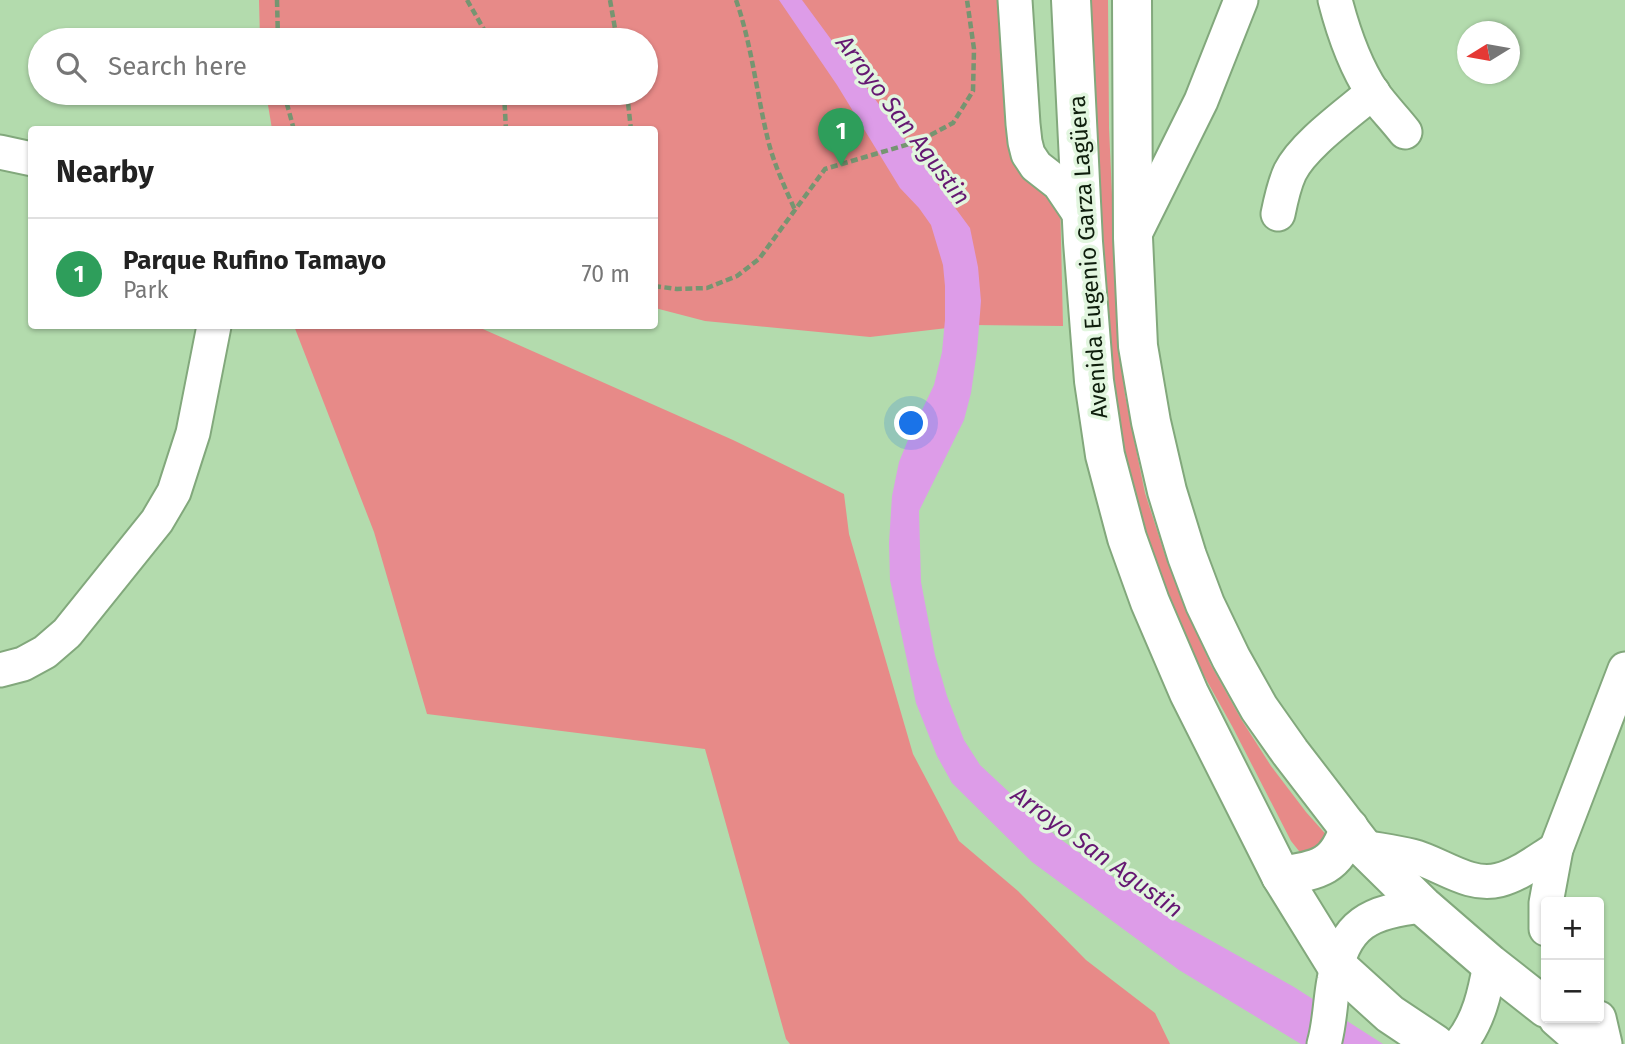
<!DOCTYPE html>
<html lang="en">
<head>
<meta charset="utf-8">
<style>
	body { margin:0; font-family:"Fira Sans",sans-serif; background:#f6f6f6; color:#222 }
	.controls { position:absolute; right:21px; bottom:21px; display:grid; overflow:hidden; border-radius:7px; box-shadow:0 2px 5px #0004 }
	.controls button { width:63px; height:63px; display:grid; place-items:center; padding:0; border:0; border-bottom:2px solid #e0e0e0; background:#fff; color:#222; font:35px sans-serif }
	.compass { position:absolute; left:1457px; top:21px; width:63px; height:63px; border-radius:50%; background:#fff; box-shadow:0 2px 5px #0004; rotate:259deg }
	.you { position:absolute; left:912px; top:424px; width:24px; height:24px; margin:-18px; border:5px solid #fff; border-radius:50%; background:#1a73e8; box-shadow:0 0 0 10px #1a73e833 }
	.badge { display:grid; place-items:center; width:46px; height:46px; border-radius:50%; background:#db2777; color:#fff; font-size:23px; font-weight:700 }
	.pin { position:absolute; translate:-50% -58px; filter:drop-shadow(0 2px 4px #0008) }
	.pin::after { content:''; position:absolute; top:37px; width:24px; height:21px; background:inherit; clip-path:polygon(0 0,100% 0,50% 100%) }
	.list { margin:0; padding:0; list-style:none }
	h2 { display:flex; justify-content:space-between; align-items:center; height:91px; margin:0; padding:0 28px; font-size:30px }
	h2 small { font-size:23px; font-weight:400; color:#767676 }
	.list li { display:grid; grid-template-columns:46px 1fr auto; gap:21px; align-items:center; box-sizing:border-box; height:112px; padding:0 28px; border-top:2px solid #e0e0e0 }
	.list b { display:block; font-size:26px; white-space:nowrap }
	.list p { margin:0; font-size:23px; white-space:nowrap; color:#767676 }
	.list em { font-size:23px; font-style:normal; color:#767676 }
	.icon { flex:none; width:38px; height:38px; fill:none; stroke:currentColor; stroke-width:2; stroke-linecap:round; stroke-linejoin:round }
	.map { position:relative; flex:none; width:1625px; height:1044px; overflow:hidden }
	.search { position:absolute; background:#fff; box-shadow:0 2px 5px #0004; left:28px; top:28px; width:630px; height:77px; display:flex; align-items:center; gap:18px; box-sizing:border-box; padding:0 24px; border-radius:38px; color:#767676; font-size:26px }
	.panel { position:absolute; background:#fff; box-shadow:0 2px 5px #0004; left:28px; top:126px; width:630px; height:203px; border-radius:7px }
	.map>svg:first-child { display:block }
	.green { fill:#e78a88 }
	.water { fill:#dd9ce8 }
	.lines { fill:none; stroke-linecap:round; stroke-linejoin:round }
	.minor-casing { stroke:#82a87c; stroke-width:37 }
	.major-casing { stroke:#82a87c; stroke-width:42 }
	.path { stroke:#769571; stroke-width:4.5; stroke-dasharray:7 3.5; stroke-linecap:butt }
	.minor { stroke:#fff; stroke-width:33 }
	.major { stroke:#fff; stroke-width:38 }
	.labels { text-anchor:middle; stroke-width:7; stroke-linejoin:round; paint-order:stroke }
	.street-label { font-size:23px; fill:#0e1d0c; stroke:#e2f6df }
	.water-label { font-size:24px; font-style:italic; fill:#651872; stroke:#e2f6df }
</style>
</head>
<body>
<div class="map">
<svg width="1625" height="1044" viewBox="0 0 1625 1044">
	<rect width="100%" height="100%" fill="#b3dbad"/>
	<!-- green -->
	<g class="green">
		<path d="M259 0H1009L1016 104 1060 198 1063 326 973 325 870 337 705 321 655 308 654 130 272 129 266 93H646V40H260Z"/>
		<path d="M1089 0H1108L1109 128 1118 329 1125 395 1145 493 1166 558 1187 612 1211 665 1241 719 1271 766 1306 812 1330 839 1303 856 1291 841 1232 726 1172 618 1148 556 1110 397Z"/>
		<path d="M294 326H476L733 440 844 494 849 534 913 754 959 841 1018 891 1086 960 1155 1013 1170 1044H790L786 1039 705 749 427 714 374 532Z"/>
	</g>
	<!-- water -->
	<path class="water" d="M779 0H802L970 228 978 267 981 301 977 351 971 393 964 420 919 511 921 582 935 655 947 696 964 740 980 765 1056 836 1169 917 1294 987 1383 1044H1301L1179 970 1032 862 952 783 937 756 916 703 890 580 889 543 892 496 899 462 910 435 934 385 942 352 945 320V286L943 265 931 225 919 208 900 188 837 85Z"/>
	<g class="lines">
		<!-- minor casing -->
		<g class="minor-casing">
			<g id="minor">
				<path d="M1015 0 1023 124 1025 142 1028 154 1036 166 1059 184 1082 218"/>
				<path d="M1335 0C1343 31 1355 66 1373 93 1382 106 1395 119 1405 132"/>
				<path d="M0 152 32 159"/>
				<path d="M1278 214C1281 199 1284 185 1290 172 1304 144 1349 113 1373 92"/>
				<path d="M1133 238 1201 101 1241 0"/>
				<path d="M0 670 23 664 45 652 67 633 157 521 174 492 193 433 214 326"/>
				<path d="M1363 847C1379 850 1396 852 1412 856 1440 863 1469 888 1499 880 1519 875 1538 860 1556 849"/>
				<path d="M1546 929V903L1556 849 1625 669"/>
				<path d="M1599 1018 1605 1044"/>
				<path d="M1324 1044C1330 1024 1330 1001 1334 980 1343 923 1371 911 1423 906"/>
				<path d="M1460 1044C1479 1021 1485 992 1490 964"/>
			</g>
		</g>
		<!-- major casing -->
		<g class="major-casing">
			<g id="major">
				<path d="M1071 0 1083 242 1094 381 1105 455 1127 538 1150 602 1189 693 1281 876 1336 965 1390 1014 1435 1044"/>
				<path d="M1132 0 1133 238 1138 346 1151 422 1167 491 1187 556 1205 604 1231 658 1259 708 1290 752 1363 847 1423 906 1490 964 1546 1008"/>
				<path d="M1281 876C1319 870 1337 867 1349 828"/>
				<path d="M1558 1018 1588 1044"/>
			</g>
		</g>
		<!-- path -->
		<g class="path">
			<path d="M277 0 278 40"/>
			<path d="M467 0 490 40"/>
			<path d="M610 0 617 40"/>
			<path d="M736 0C752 45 757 97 769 144 775 166 785 188 795 210"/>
			<path d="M284 93 294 130"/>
			<path d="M504 93 506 130"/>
			<path d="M627 93 631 130"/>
			<path d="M654 286 677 289 707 288 737 276 759 259 825 169 919 141 953 123 973 91 974 49 967 0"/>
		</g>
		<!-- minor -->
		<use href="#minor" class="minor"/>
		<!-- major -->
		<use href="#major" class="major"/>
	</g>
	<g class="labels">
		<!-- street labels -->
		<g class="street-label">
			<text transform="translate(1088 257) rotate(-94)" y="8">Avenida Eugenio Garza Lagüera</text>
		</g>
		<!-- water labels -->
		<g class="water-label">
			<text transform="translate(903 120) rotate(53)" y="8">Arroyo San Agustin</text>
			<text transform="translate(1097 852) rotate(36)" y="8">Arroyo San Agustin</text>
		</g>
	</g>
</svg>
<div class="controls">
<button>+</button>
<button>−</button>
</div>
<svg class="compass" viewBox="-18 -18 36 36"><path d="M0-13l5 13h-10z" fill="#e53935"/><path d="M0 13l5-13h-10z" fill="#767676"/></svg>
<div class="you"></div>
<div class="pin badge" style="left:841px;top:166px;background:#2e9e5b">1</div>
<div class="search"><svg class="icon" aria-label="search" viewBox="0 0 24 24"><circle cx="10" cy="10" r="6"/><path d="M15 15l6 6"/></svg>Search here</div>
<section class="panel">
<h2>Nearby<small></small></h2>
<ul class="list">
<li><span class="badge" style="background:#2e9e5b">1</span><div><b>Parque Rufino Tamayo</b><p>Park</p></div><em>70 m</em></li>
</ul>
</section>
</div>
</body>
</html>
